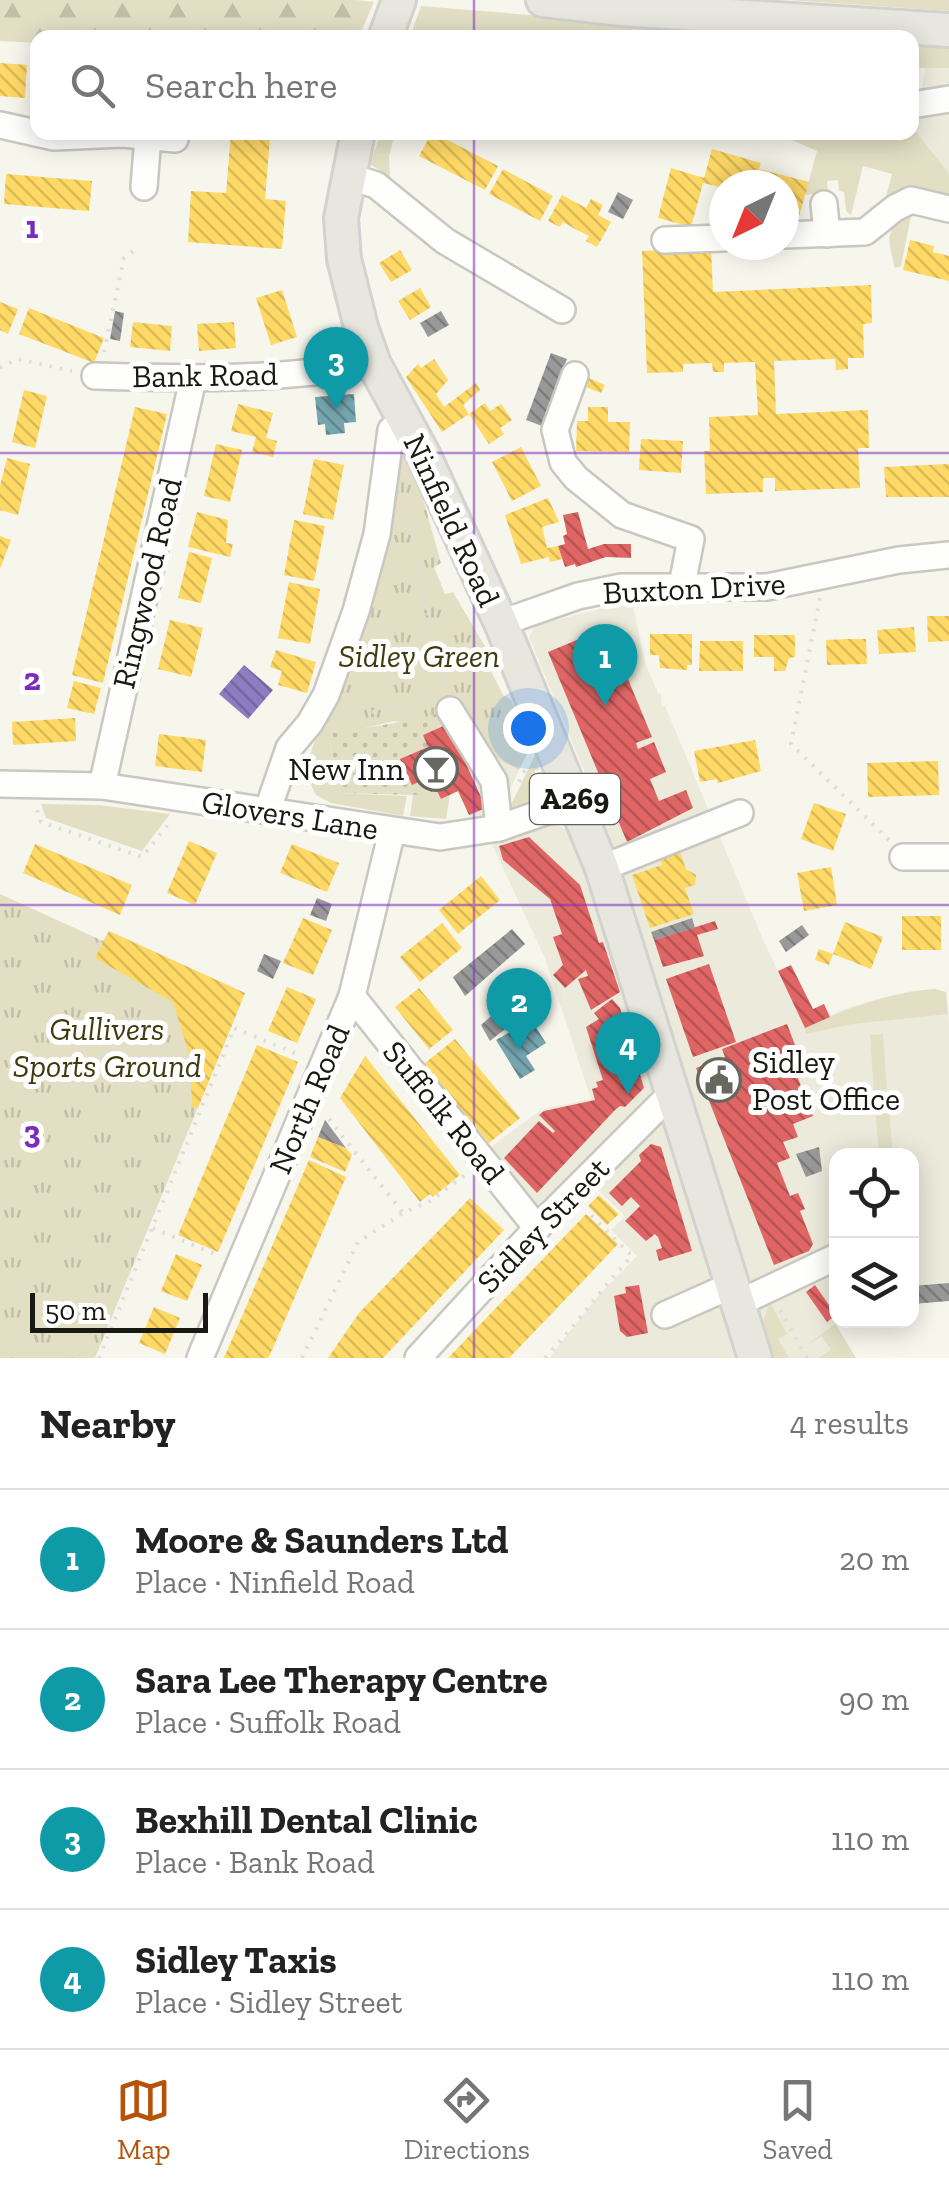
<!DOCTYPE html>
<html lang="en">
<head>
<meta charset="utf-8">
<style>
	body { margin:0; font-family:"Zilla Slab",serif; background:#f6f6f6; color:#222 }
	.controls { position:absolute; right:30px; bottom:30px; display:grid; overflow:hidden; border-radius:20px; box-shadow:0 5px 25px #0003 }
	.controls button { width:90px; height:90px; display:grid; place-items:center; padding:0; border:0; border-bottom:2px solid #e0e0e0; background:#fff; color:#222; font:50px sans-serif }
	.compass { position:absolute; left:709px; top:170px; width:90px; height:90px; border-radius:50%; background:#fff; box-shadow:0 5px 25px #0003; rotate:223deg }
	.scale { position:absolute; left:30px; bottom:25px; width:178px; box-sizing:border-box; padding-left:10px; border:5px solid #191913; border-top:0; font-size:28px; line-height:35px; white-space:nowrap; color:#191913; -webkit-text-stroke:8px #fff; paint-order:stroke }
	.you { position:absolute; left:528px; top:728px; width:35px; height:35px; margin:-25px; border:8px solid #fff; border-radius:50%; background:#1a73e8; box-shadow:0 0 0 15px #1a73e833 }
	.badge { display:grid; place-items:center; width:65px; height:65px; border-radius:50%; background:#b45309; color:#fff; font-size:32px; font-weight:700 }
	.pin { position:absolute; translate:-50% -82px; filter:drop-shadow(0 2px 5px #0008) }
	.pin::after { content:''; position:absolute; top:52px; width:35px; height:30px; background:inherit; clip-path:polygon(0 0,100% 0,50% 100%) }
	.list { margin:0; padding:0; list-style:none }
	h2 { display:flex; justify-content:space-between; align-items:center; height:130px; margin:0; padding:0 40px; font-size:42px }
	h2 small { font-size:32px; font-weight:400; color:#767676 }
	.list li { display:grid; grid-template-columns:65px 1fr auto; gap:30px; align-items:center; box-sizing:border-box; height:140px; padding:0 40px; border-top:2px solid #e0e0e0 }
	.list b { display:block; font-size:38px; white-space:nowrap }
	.list p { margin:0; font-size:32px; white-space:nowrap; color:#767676 }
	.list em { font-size:32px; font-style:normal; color:#767676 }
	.icon { flex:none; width:55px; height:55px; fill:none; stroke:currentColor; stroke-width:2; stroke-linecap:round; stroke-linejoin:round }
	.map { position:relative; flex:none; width:949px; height:1358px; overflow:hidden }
	.search { position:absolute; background:#fff; box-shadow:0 5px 25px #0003; left:30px; right:30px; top:30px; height:110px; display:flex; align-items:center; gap:25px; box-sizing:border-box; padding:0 35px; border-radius:20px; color:#767676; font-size:38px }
	.sheet { height:690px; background:#fff }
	nav { display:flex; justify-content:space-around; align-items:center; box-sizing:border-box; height:140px; border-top:2px solid #e0e0e0; background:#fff; font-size:28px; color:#767676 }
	nav a { display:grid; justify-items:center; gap:5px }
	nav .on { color:#b45309 }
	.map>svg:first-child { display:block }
	.built { fill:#eceadb }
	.grass { fill:#e2dfc5 }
	.forest { fill:url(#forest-firs) }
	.park { fill:url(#park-tufts) }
	.garden { fill:url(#garden-dots) }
	.homes { fill:url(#homes-back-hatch) }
	.shops { fill:url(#shops-back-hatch) }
	.offices { fill:url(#offices-back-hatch) }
	.public { fill:url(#public-back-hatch) }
	.industry { fill:url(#industry-back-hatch) }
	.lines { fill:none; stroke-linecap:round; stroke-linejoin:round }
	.minor-casing { stroke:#c8c7c0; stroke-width:30 }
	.major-casing { stroke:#d2d2ce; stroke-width:38 }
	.path { stroke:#deddda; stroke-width:4; stroke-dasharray:2.5 8; stroke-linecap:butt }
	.minor { stroke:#fefefc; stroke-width:25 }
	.major { stroke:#e7e6df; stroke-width:32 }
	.grid { fill:none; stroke:#7b2cbf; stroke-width:2.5; stroke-opacity:0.55 }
	.labels { text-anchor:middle; stroke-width:10; stroke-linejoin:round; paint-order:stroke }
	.shield { fill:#fff; stroke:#5e5e5a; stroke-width:2.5 }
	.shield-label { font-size:30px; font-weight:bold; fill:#191913 }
	.street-label { font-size:32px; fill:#191913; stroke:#fff }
	.park-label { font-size:32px; font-style:italic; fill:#403b0d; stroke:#fff }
	.poi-label { font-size:32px; fill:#191913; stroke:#fff; text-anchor:end }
	.grid-label { font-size:32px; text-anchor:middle; font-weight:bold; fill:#7b2cbf; stroke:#fff; stroke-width:10; stroke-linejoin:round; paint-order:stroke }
</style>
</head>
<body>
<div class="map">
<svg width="949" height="1358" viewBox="0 0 949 1358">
	<defs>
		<pattern id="forest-firs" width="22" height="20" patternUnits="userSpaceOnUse" patternTransform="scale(2.5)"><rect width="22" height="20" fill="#e2dfc5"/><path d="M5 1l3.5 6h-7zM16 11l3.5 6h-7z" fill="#c1bfa8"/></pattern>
		<pattern id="park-tufts" width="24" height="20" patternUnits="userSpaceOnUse" patternTransform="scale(2.5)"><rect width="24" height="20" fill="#e2dfc5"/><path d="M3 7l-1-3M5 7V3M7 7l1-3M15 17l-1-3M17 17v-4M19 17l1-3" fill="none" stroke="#c1bfa8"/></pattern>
		<pattern id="garden-dots" width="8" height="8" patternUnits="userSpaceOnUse" patternTransform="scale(2.5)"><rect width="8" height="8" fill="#e2dfc5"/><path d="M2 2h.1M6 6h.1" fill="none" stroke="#c1bfa8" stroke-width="1.8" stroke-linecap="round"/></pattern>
		<pattern id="homes-back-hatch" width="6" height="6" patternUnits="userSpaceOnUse" patternTransform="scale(2.5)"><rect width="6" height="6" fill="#ffd966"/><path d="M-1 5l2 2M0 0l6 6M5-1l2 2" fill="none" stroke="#daba58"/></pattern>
		<pattern id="shops-back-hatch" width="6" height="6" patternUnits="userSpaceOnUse" patternTransform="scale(2.5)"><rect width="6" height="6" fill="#e06666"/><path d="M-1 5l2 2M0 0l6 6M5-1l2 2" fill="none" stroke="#b55353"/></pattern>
		<pattern id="offices-back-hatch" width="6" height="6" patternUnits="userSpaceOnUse" patternTransform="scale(2.5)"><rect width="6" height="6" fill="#8e7cc3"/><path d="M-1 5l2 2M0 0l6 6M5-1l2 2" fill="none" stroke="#73659d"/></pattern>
		<pattern id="public-back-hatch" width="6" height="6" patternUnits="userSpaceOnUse" patternTransform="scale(2.5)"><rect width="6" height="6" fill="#76a5af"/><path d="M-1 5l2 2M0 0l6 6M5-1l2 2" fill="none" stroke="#60868d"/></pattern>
		<pattern id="industry-back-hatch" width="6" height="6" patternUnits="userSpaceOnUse" patternTransform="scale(2.5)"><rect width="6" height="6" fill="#999"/><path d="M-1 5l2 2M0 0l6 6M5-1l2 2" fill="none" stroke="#7c7c7c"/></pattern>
	</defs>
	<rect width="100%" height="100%" fill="#f7f6ed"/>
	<!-- built -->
	<g class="built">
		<path d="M925 68H949V173L915 131Z"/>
		<path d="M632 601 645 663 658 693 661 694 662 706H665L764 942 805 1027 845 1009 877 999 912 991 935 989 946 992 949 1023V1283L912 1286V1156H836L835 1293 836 1320 840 1321 836 1324 856 1358H549L598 1296 637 1256 611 1230 625 1216 578 1171 536 1213 487 1150 542 1109 591 1099 545 958 489 838 469 815 459 791 441 799 436 789 413 795 395 721 463 707 504 763 519 770 505 801 516 831 550 822 573 833 604 819 529 637 536 625Z"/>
	</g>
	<!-- grass -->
	<g class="grass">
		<path d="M788 0H949V11Z"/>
		<path d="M421 6 798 37 413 38V28Z"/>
		<rect x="912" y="46" width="37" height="22"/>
		<path d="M912 131H915L949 173V196L914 188 883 208 892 174 863 166 851 215 846 211 844 192 839 191 838 180 827 181 828 192 805 195 817 151 776 133Z"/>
		<path d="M381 132 395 133 389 156 390 177 370 164Z"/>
		<path d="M912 211 901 266 895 268C887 236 884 230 912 211Z"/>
		<path d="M328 734 340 793 407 796 403 816 331 803 316 795C306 778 307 756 316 739Z"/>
		<path d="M536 753 539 770H535L534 788 537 789 536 803 514 811 510 807Z"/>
		<path d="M436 789 441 799 450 795 446 819 410 816 413 795Z"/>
		<path d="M41 804 99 805 170 814 142 851 46 818Z"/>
		<path d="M935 989 946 992 948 1014 852 1024 806 1034 805 1028C847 1008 888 993 935 989Z"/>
		<path d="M883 1034 887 1090 874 1091 870 1035Z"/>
		<path d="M888 1096 893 1155H879L874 1097Z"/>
		<path d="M770 1303 787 1334 778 1339 789 1358H769C761 1336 760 1325 770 1303Z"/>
		<path d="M835 1324 856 1358H818L831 1350 822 1336 807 1345Z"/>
	</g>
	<!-- forest -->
	<path class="forest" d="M0 0H356L374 2 359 37 38 38 37 43 0 41Z"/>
	<!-- park -->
	<g class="park">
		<path d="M403 451 422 495 441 563 434 567 445 594 453 592 493 660 491 671 503 695 511 700 525 729V736H528L532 744 519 770 504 763 443 712 408 724 395 721 316 739 394 453Z"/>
		<path d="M0 894 103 941 109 931 245 993 95 1358H0Z"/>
	</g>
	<!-- garden -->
	<path class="garden" d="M443 712 448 724 428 747 401 759 425 779 431 792 413 795 340 793 328 734C367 726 405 724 443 712Z"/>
	<!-- homes -->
	<g class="homes">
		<path d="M0 63 27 65 25 98 0 96Z"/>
		<path d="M231 132H293L292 140 270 138 265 199 286 201 282 249 188 242 191 191 226 193Z"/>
		<path d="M432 132 498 166 485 190 419 156Z"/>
		<path d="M712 149 761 163 759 169 809 182 799 216 784 211V185H724V188L703 183 691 227 658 218 671 168 704 178Z"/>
		<path d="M503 169 553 196 540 221 489 194Z"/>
		<path d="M6 174 92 181 89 211 4 204Z"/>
		<path d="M562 195 586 208 591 199 603 205 598 215 611 222 597 247 586 241 589 236 575 229 563 222 560 227 548 221Z"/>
		<path d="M910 240 934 246 933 252 949 256V281L903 270Z"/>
		<path d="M711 248 713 292 871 285 872 323 863 324 864 358H848V369L836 370 835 359 774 361 776 414 868 410 869 448H858L860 488 775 491V478H763V492L706 494 704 451H710L709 417 758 415 755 362 724 363V372H713L712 363 683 364V372L647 373 642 251Z"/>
		<path d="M400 250 412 270 391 282 379 263Z"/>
		<path d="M420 288 431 307 410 320 398 301Z"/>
		<path d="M282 290 297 337 271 345 256 298Z"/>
		<path d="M0 302 18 309 8 334 0 330Z"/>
		<path d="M29 308 104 338 94 363 19 334Z"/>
		<path d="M133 322 172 326 170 351 130 347Z"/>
		<path d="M234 322 236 348 199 351 197 324Z"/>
		<path d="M434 359 448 380 436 394 444 407 476 383 480 390 463 405 469 414 442 432 406 377 418 364 421 368Z"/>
		<path d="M589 378 605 385 601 393 586 387Z"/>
		<path d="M24 390 47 396 35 448 12 442Z"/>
		<path d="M485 403 490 411 501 404 512 420 500 428 504 434 489 444 469 414Z"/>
		<path d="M238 404 273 413 266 438 277 441 273 457 252 452 256 437 231 431Z"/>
		<path d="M135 407 167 414 103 683 72 675Z"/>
		<path d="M588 407H608V422H630L629 452 576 451 577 421H588Z"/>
		<path d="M641 439 683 441 681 473 639 470Z"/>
		<path d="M216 444 242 450 230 502 204 496Z"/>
		<path d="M521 447 541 486 512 501 492 462Z"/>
		<path d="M7 458 30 464 18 515 0 510V486Z"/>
		<path d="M314 459 344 465 333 520 303 514Z"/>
		<path d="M949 464V497H886L884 467Z"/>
		<path d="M548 498 559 522 542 527 547 548 558 546 562 559 550 562 549 557 521 564 505 515Z"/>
		<path d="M197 512 228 520 226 543 233 544 230 557 188 547Z"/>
		<path d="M294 520 325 526 314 581 284 575Z"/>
		<path d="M0 536 11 540 0 569Z"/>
		<path d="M189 552 212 558 201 603 178 598Z"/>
		<path d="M289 582 320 589 310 644 278 638Z"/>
		<path d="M927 616H949V641L928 642Z"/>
		<path d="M170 620 203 628 191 677 158 669Z"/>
		<path d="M914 627 916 652 879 654 877 630Z"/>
		<path d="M650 634H692V665H687V670L660 668 659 655H650Z"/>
		<path d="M754 635H795V657L789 658 785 671H774V657H754Z"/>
		<path d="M847 639H866L867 664 827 665 826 640Z"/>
		<path d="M700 641H743V671H699Z"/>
		<path d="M276 650 316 662 307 693 278 685 282 671 270 667Z"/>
		<path d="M74 681 101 688 94 714 67 708Z"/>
		<path d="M75 718 76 741 13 745 12 722Z"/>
		<path d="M159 734 206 740 202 772 155 766Z"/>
		<path d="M755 740 761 771 718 783 717 779 700 782 694 751Z"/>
		<path d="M938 761 939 795 868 797 867 763Z"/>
		<path d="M814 803 846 814 833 851 801 839Z"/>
		<path d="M189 841 217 853 195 905 167 893Z"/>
		<path d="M35 844 132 885 120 915 23 873Z"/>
		<path d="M292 844 339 863 327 892 280 873Z"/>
		<path d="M680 852 686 869 696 875 695 885 685 888 694 914 650 928 632 875 662 865 660 859Z"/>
		<path d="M831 867 837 905 804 911 797 873Z"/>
		<path d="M481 876 500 900 458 934 439 910Z"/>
		<rect x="902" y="916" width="39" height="34"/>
		<path d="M303 918 332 930 313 975 283 963Z"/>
		<path d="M845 922 883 937 871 969 833 954Z"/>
		<path d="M442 923 462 948 420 982 400 957Z"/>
		<path d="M109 931 245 993 198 1108 192 1106 190 1057 173 1002 95 958Z"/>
		<path d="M819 949 833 954 829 965 815 960Z"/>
		<path d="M287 987 316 999 297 1043 268 1031Z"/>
		<path d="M419 988 453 1030 429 1049 395 1007Z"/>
		<path d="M455 1039 520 1118 489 1143 424 1064Z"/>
		<path d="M257 1045 298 1062 218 1252 178 1235Z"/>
		<path d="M365 1056 460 1175 433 1197 430 1194 420 1202 340 1098Z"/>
		<path d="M318 1137 346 1148 352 1155 345 1172 310 1157Z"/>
		<path d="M309 1160 346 1177 273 1348 268 1358H224Z"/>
		<path d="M599 1195 619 1214 607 1225 588 1206Z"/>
		<path d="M470 1198 504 1230 383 1358H328L359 1313Z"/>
		<path d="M586 1214 618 1244 583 1281 509 1358H448Z"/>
		<path d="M176 1254 202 1265 187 1301 161 1291Z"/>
		<path d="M154 1307 180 1318 165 1354 139 1343Z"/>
	</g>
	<!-- shops -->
	<g class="shops">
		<path d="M578 512 588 549 604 544H631V558L606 557 576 567 575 564 565 567 558 546 565 544 563 536 567 534 563 515Z"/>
		<path d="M596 632 603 651 598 653 602 661 618 655 652 737 636 743 638 749 654 742 666 772 650 779 659 801 686 790 693 808 627 842 548 652Z"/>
		<path d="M448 724 486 808 469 815 458 791 441 799 436 789 431 792 425 779 412 785 400 759 428 747 423 735Z"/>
		<path d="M529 837 580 885 599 943 603 942 620 992 591 1010 578 979 588 976 586 970 565 988 553 975 563 965 553 937 562 934 550 899 503 860 499 846Z"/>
		<path d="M715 921 718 929 697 935 704 956 663 967 654 940Z"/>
		<path d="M709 964 736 1042 693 1057 666 979Z"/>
		<path d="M791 965 813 1009 824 1004 830 1017 805 1028 778 971Z"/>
		<path d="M612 999 620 1008 644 1088 625 1107 620 1106 615 1110 537 1193 504 1158 539 1121 553 1133 555 1131 539 1115 544 1111 595 1100 592 1089 598 1087 596 1082 603 1080 586 1027 599 1019 594 1013Z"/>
		<path d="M787 1024 802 1063 793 1066 813 1116 793 1124 798 1137 783 1142 790 1158 777 1163 790 1196 798 1193 805 1209 800 1211 813 1244 809 1251 774 1265 696 1068 725 1057 722 1049Z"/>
		<path d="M651 1144 661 1147 692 1251 659 1261 656 1250 662 1248 658 1237 655 1234 646 1241 625 1221 640 1206 631 1197 622 1206 609 1193 641 1161 639 1155Z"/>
		<path d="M639 1285 648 1333 627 1337 620 1331 614 1296 626 1293 625 1287Z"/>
		<path d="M815 1285 836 1315 827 1322 806 1292Z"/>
	</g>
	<!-- offices -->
	<path class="offices" d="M244 665 273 690 248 719 219 694Z"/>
	<!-- public -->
	<g class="public">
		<path d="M354 394 356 422 344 423 345 433 326 435 325 424 318 425 315 397Z"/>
		<path d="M535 1026 546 1043 526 1056 535 1070 520 1079 496 1040 510 1032 514 1040Z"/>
	</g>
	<!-- industry -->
	<g class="industry">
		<path d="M618 192 633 200 623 219 608 212Z"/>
		<path d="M115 311 124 313 120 341 110 339Z"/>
		<path d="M441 311 449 325 428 337 420 323Z"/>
		<path d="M551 353 567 359 542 426 526 420Z"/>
		<path d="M317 898 332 904 326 921 310 915Z"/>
		<path d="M692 918 695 928 654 940 651 932Z"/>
		<path d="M802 925 809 935 786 952 779 941Z"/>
		<path d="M512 929 525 944 465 996 453 977Z"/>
		<path d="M264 954 281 961 273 979 257 971Z"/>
		<path d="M537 976 551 992 490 1041 481 1025Z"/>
		<path d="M325 1120 346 1148 318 1137Z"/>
		<path d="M819 1147 822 1171 806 1177 796 1154Z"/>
		<path d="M949 1283V1301L912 1304V1286Z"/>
	</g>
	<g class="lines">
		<!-- minor casing -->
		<g class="minor-casing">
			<g id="minor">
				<path d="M912 105 949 99"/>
				<path d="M0 125 54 137 122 134 175 139"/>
				<path d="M348 176 376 185 445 241 562 310"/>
				<path d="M144 187 148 136"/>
				<path d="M824 204 827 234"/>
				<path d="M784 235 865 232 895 208 911 200 949 209"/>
				<path d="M665 240 724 238"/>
				<path d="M575 375 555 430 563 462 576 478 622 515 691 539 682 585"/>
				<path d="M95 376C188 379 282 380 374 364"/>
				<path d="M501 623 578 596 621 587H767L899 560 949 555"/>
				<path d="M450 710 494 781 499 828"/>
				<path d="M0 784 102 786 440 837 499 828 576 801"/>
				<path d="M102 786 193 379"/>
				<path d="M268 809 289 748 310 723 326 695 356 611 377 534 391 430 405 421"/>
				<path d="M903 857H949"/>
				<path d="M602 868 740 813"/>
				<path d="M352 996 537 1228"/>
				<path d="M737 1304 836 1257"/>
				<path d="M665 1315 730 1286"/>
				<path d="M200 1358 352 996 392 831"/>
				<path d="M418 1358 537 1228 662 1103 674 1100"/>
			</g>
		</g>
		<!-- major casing -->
		<g class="major-casing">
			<g id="major">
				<path d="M543 0 621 9 949 30"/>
				<path d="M385 38 399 0"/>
				<path d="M358 132 341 218 344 259 361 327 374 364 423 454 501 623 602 868 755 1358"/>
			</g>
		</g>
		<!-- path -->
		<g class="path">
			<path d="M104 352 124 258 137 248"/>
			<path d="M0 368 17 359 72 371"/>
			<path d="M406 510 443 687"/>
			<path d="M820 598 791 744 889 840"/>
			<path d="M441 680 454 664 480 650"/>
			<path d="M341 718 430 701"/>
			<path d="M519 782 528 764"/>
			<path d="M37 810 41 822 142 857 170 822"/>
			<path d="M329 1119 403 1213"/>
			<path d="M153 1228 217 1255"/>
			<path d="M780 1310 807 1358"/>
			<path d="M99 1358 234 1028 300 1055"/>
			<path d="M302 1358 358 1242 403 1213 430 1201 465 1175"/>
			<path d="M545 1358C576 1325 601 1289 632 1256L588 1212"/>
		</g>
		<!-- minor -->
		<use href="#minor" class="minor"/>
		<!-- major -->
		<use href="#major" class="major"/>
	</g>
	<!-- grid -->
	<path class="grid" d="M474 0V38M474 132V1358M0 453H949M0 905H949"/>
	<!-- icons -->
	<defs>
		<g id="bar-ring" transform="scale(2.25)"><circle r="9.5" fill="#fff" stroke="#67665f" stroke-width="1.5"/><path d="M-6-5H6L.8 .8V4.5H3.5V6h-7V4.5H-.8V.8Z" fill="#67665f"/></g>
		<g id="civic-ring" transform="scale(2.25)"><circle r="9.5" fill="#fff" stroke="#67665f" stroke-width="1.5"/><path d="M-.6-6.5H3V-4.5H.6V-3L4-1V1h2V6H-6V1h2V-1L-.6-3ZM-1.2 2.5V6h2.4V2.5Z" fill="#67665f"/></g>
	</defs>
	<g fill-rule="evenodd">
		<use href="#bar-ring" x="436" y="769"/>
		<use href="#civic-ring" x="719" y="1080"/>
	</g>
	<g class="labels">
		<!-- shield labels -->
		<rect class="shield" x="530" y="774" width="90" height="50" rx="8"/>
		<g class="shield-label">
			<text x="575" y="809">A269</text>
		</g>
		<!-- street labels -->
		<g class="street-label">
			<text transform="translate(205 375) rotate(-1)" y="11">Bank Road</text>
			<text transform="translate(452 520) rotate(65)" y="11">Ninfield Road</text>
			<text transform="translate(147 583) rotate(-77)" y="11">Ringwood Road</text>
			<text transform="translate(694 588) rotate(-3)" y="11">Buxton Drive</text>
			<text transform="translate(290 815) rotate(9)" y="11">Glovers Lane</text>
			<text transform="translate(309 1099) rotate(-67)" y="11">North Road</text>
			<text transform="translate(444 1112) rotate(51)" y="11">Suffolk Road</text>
			<text transform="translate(543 1225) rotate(-46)" y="11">Sidley Street</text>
		</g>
		<!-- park labels -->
		<g class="park-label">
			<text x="419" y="667">Sidley Green</text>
			<text x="107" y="1040">Gullivers<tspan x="107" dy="37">Sports Ground</tspan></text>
		</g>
		<!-- poi labels -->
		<g class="poi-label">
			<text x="404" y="780">New Inn</text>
			<text x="752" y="1073" text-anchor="start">Sidley<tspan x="752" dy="37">Post Office</tspan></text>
		</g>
	</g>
	<g class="grid-label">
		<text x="32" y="238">1</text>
		<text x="32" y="690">2</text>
		<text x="32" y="1143">3</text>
	</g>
</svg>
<div class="controls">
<button><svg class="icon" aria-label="locate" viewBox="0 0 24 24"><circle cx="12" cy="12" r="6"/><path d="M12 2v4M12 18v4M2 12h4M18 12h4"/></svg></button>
<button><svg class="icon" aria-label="layers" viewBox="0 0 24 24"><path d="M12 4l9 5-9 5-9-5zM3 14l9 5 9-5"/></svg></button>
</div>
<svg class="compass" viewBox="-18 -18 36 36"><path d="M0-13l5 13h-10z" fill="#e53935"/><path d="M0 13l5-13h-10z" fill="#767676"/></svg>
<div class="scale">50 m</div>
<div class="you"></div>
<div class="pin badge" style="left:605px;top:706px;background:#0f9aa8">1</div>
<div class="pin badge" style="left:519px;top:1050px;background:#0f9aa8">2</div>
<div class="pin badge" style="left:336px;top:409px;background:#0f9aa8">3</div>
<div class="pin badge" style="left:628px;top:1094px;background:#0f9aa8">4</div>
<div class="search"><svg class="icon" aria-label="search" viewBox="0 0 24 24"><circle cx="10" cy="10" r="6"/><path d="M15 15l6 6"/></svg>Search here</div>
</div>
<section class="sheet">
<h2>Nearby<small>4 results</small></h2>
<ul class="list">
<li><span class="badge" style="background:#0f9aa8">1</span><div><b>Moore &amp; Saunders Ltd</b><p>Place · Ninfield Road</p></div><em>20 m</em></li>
<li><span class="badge" style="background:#0f9aa8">2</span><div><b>Sara Lee Therapy Centre</b><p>Place · Suffolk Road</p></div><em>90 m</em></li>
<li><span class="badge" style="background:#0f9aa8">3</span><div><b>Bexhill Dental Clinic</b><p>Place · Bank Road</p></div><em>110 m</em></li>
<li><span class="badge" style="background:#0f9aa8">4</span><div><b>Sidley Taxis</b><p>Place · Sidley Street</p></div><em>110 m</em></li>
</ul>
</section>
<nav>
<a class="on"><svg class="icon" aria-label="map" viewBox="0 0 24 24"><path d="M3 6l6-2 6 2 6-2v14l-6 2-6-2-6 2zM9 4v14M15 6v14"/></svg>Map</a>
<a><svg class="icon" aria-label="directions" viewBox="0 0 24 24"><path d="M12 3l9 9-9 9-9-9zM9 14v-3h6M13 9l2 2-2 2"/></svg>Directions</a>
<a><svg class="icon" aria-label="saved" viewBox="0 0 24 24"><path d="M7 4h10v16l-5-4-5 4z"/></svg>Saved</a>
</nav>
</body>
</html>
